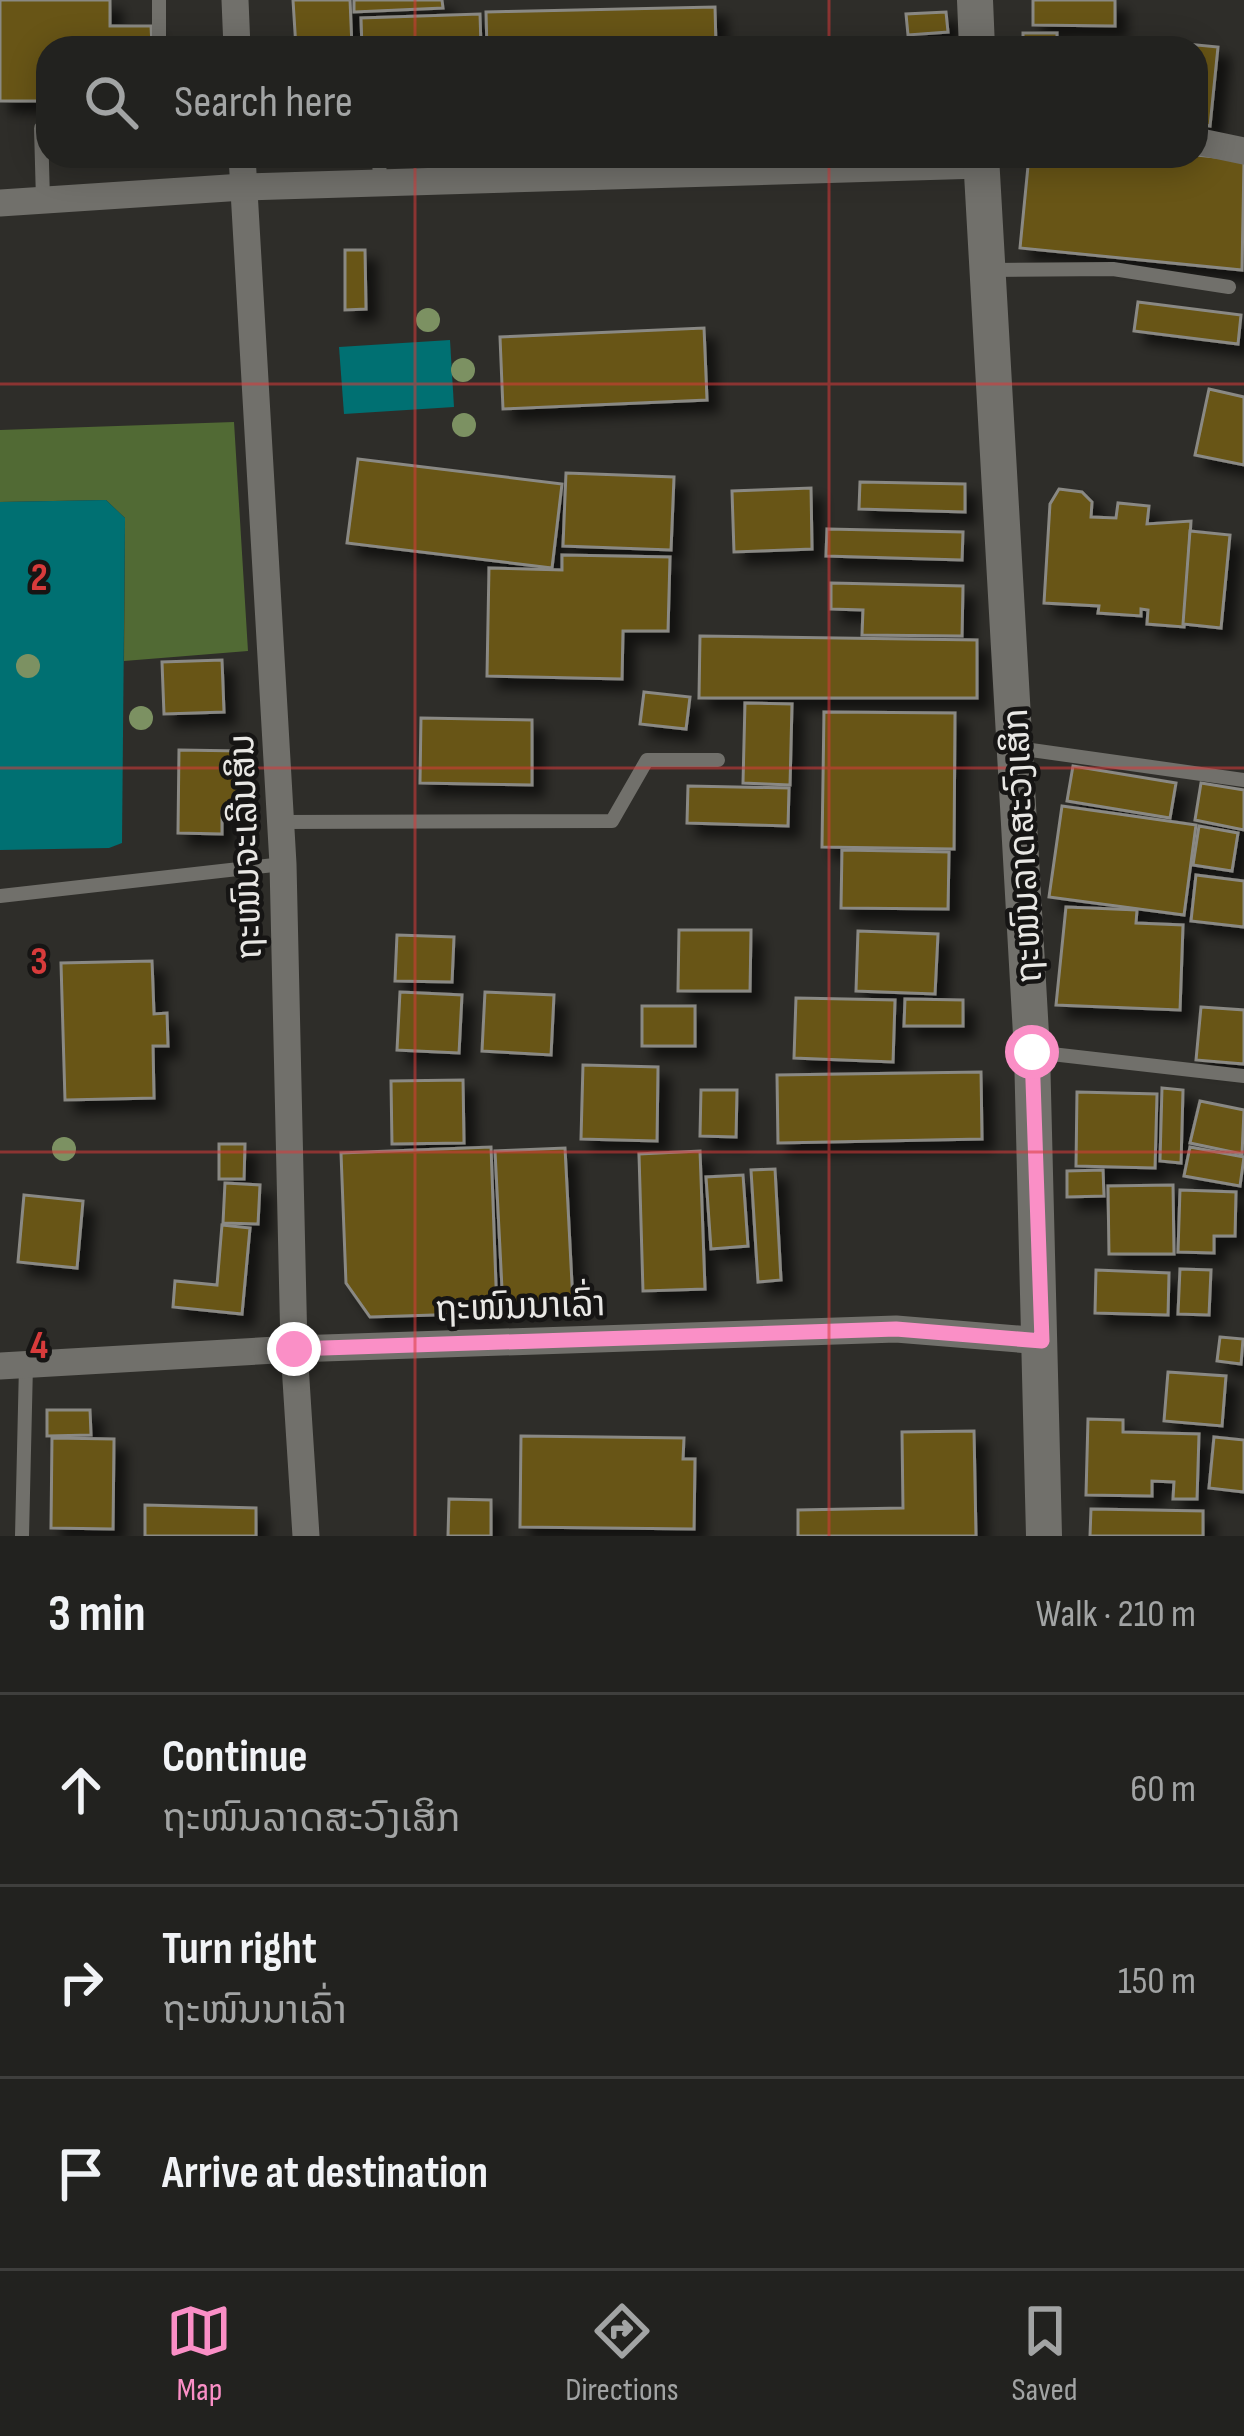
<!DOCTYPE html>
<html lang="en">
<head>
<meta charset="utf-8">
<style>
	body { margin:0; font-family:"Sofia Sans Condensed","Noto Sans Lao",sans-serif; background:#2a2a28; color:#f1f3f6 }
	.stop { position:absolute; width:36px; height:36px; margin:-27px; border:9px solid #fa8fc6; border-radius:50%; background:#fff }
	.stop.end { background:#fa8fc6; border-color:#fff; box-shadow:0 3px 12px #0008 }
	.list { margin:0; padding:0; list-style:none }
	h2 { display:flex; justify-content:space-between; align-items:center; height:156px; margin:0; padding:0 48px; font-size:51px }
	h2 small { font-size:39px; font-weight:400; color:#a2a4a4 }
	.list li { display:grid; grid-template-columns:78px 1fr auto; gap:36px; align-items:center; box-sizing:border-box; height:192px; padding:0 48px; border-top:3px solid #3f3f3d }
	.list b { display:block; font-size:45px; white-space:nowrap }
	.list p { margin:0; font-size:39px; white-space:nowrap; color:#a2a4a4 }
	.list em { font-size:39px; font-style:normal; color:#a2a4a4 }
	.icon { flex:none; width:66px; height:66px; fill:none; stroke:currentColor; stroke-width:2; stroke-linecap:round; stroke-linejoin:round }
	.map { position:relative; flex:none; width:1244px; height:1536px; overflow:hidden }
	.search { position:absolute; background:#22221f; box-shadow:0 6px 30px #0003; left:36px; right:36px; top:36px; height:132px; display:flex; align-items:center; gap:30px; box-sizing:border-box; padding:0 42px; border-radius:36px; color:#a2a4a4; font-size:45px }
	.sheet { height:732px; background:#22221f }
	nav { display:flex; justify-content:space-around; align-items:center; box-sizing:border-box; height:168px; border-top:3px solid #3f3f3d; background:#22221f; font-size:33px; color:#a2a4a4 }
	nav a { display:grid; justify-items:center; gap:6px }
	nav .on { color:#fa8fc6 }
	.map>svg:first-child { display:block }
	.forest { fill:#516a34 }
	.water { fill:#007072 }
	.building { fill:#675412; stroke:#8a8984; stroke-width:3; filter:url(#shadow) }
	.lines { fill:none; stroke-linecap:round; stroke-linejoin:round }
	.service { stroke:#71706b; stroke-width:14 }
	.minor { stroke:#71706b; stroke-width:27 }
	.tertiary { stroke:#71706b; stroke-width:36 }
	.tree { fill:#7c9162 }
	.route { stroke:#fa8fc6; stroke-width:15 }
	.grid { fill:none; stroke:#d83b3b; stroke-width:3; stroke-opacity:0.55 }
	.labels { text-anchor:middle; stroke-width:9; stroke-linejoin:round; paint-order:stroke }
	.street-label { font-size:36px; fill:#e8e7e4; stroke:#161514 }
	.grid-label { font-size:39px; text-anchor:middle; font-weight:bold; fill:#d83b3b; stroke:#161514; stroke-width:9; stroke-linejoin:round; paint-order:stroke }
</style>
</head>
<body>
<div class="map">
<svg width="1244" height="1536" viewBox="0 0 1244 1536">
	<defs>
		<filter id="shadow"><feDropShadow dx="11" dy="11" stdDeviation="6" flood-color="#0009"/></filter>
	</defs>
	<rect width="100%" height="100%" fill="#2e2d29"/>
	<!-- forest -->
	<path class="forest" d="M234 422 248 651 124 661 125 518 106 500 0 502V430Z"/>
	<!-- water -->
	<g class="water">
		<path d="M450 340 454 407 344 414 339 347Z"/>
		<path d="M106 500 125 518 122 843 109 848 0 850V502Z"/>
	</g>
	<!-- building -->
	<g class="building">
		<path d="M0 0H110V26H151L152 48H48V101H0Z"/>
		<path d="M293 0H350L352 48H296Z"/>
		<path d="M354 0H442L443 8 354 12Z"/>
		<path d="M1033 0H1115V26L1033 25Z"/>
		<path d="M715 7 716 48H487L486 12Z"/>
		<path d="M946 12 948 32 908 35 906 14Z"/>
		<path d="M480 14 481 48H362L361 18Z"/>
		<rect x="1023" y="33" width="34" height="15"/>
		<path d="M1106 40 1168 46 1167 48H1105Z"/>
		<path d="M1176 43 1218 47 1210 126 1196 124V48H1175Z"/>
		<path d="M1196 155 1244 160 1242 270 1020 248 1029 156Z"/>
		<path d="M345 250H365L366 309 345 310Z"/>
		<path d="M1138 302 1241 315 1238 344 1134 331Z"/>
		<path d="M704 328 707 400 503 409 500 337Z"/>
		<path d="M1209 389 1244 397V465L1195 455Z"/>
		<path d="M358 459 562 484 552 568 347 543Z"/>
		<path d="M566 473 674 477 671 550 563 546Z"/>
		<path d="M860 482 965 484V512L859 509Z"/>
		<path d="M811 488 812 549 734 552 732 491Z"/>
		<path d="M1059 489 1082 492 1092 502 1091 517 1116 518 1118 503 1149 506 1147 524 1191 521 1184 627 1147 624 1148 610 1141 609V616L1098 613 1099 606 1044 603 1050 504Z"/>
		<path d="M827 529 963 532 962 560 826 556Z"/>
		<path d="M1190 531 1230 535 1221 628 1183 624Z"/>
		<path d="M562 555 670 557 668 631H623L622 679 487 676 489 568 562 570Z"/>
		<path d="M831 583 963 586 962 636 862 635 863 610 831 609Z"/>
		<path d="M700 636 977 640V698H699Z"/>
		<path d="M222 660 224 712 164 714 162 662Z"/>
		<path d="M644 692 690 697 686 729 640 724Z"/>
		<path d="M745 703 792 704 790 785 743 783Z"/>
		<path d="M824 712 955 713 954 849 822 847Z"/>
		<path d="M421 718 532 720V785L420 783Z"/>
		<path d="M179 750 240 751 239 811 222 810V834L178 833Z"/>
		<path d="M1073 766 1176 783 1170 818 1067 801Z"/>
		<path d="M1201 783 1244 790V830L1195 820Z"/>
		<path d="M688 786 789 788 788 826 687 823Z"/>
		<path d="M1062 806 1196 825 1184 915 1049 897Z"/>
		<path d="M1199 826 1238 833 1232 871 1193 865Z"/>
		<path d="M842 850 949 852 948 909 841 908Z"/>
		<path d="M1196 875 1244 881V927L1191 921Z"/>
		<path d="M1066 907 1137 910 1136 923 1183 925 1180 1010 1056 1005Z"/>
		<path d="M679 930H751L750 991H678Z"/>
		<path d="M858 931 938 934 935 994 856 991Z"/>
		<path d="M397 935 454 937 452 982 395 981Z"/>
		<path d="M152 961 154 1014 167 1013 168 1046H153L154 1098 65 1100 61 963Z"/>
		<path d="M400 992 462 995 459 1053 397 1050Z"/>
		<path d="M485 992 554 995 551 1055 482 1051Z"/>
		<path d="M796 998 895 1000 893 1062 794 1058Z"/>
		<path d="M905 999 963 1000V1026H904Z"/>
		<rect x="642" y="1006" width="53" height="40"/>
		<path d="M1201 1007 1244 1010V1064L1196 1060Z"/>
		<path d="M583 1065 658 1067 657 1141 581 1139Z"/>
		<path d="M981 1072 982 1139 778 1143 777 1075Z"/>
		<path d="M463 1080 464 1143 392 1144 391 1081Z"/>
		<path d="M1162 1088 1183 1090 1181 1163 1160 1161Z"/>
		<path d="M701 1090H737L736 1137 700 1136Z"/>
		<path d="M1077 1092 1157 1094 1155 1168 1076 1166Z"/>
		<path d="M1200 1101 1244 1110 1242 1154 1190 1143Z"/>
		<path d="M219 1144H245L244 1179H219Z"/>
		<path d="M491 1147 497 1313 370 1317 346 1283 341 1153Z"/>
		<path d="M1190 1147 1244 1157 1240 1186 1184 1176Z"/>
		<path d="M565 1148 573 1304 503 1308 495 1151Z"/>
		<path d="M700 1151 705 1289 643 1291 639 1154Z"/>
		<path d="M775 1169 781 1280 758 1282 751 1170Z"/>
		<path d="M1103 1170 1104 1196 1067 1197V1171Z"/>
		<path d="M743 1175 748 1246 711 1249 706 1177Z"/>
		<path d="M225 1183 260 1185 258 1224 223 1223Z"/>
		<path d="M1173 1185 1174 1254H1109L1108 1186Z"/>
		<path d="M1180 1190 1236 1192 1235 1236H1214V1253L1178 1252Z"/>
		<path d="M24 1195 83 1201 77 1268 18 1262Z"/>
		<path d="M222 1225 250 1228 242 1314 173 1307 175 1281 217 1285Z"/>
		<path d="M1180 1269 1211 1270 1209 1315 1178 1314Z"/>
		<path d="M1096 1270 1169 1273 1168 1315 1095 1313Z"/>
		<path d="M1220 1337 1243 1339 1241 1364 1217 1361Z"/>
		<path d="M1168 1372 1226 1376 1222 1426 1164 1421Z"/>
		<path d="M47 1410H90L91 1435 47 1436Z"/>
		<path d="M1088 1419 1123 1420V1432L1199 1434 1197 1499H1173L1174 1482 1152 1481V1496L1086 1495Z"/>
		<path d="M974 1431 976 1536H798V1510L903 1508 902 1432Z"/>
		<path d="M521 1436 684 1438 683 1459H695L694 1529 520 1527Z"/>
		<path d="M1214 1437 1244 1440V1492L1209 1488Z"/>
		<path d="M52 1438 114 1439 113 1529 51 1528Z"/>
		<path d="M449 1499 491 1500V1536H448Z"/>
		<path d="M145 1505 256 1508V1536H145Z"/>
		<path d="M1091 1509 1203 1511V1536H1090Z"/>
	</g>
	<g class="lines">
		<!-- service -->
		<g class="service">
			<path d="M159 0V48"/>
			<path d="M379 156 380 183"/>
			<path d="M43 200 41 128 48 122"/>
			<path d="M989 270 1113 269 1229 287"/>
			<path d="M1017 748 1244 780"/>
			<path d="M281 822 612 821 647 760H718"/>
			<path d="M0 896 283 864"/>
			<path d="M1034 1052 1244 1076"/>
			<path d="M22 1536 26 1365"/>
		</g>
		<!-- minor -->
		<g class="minor">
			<path d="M235 0 237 48"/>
			<path d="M1196 141 1244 151"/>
			<path d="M242 156 283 864 294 1349 306 1536"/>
			<path d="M0 203 243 187 981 165"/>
			<path d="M0 1366 294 1349 896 1329 1042 1341"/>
		</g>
		<!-- tertiary -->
		<g class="tertiary">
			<path d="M975 0 977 48"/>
			<path d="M981 156 1032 1052 1044 1536"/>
		</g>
	</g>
	<!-- trees -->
	<g class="tree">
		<circle cx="428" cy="320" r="12"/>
		<circle cx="463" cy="370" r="12"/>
		<circle cx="464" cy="425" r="12"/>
		<circle cx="28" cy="666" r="12"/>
		<circle cx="141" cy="718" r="12"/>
		<circle cx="64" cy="1149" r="12"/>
	</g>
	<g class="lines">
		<!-- route -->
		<path class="route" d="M294 1349 896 1329 1042 1341 1032 1052"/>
	</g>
	<!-- grid -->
	<path class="grid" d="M415 0V48M829 0V48M415 156V1536M829 156V1536M0 384H1244M0 768H1244M0 1152H1244"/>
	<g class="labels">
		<!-- street labels -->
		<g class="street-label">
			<text transform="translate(1021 846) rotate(-93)" y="13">ຖະໜົນລາດສະວົງເສິກ</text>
			<text transform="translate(244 847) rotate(-92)" y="13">ຖະໜົນຈະເລີນສິນ</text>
			<text transform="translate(520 1305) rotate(-2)" y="13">ຖະໜົນນາເລົ່າ</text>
		</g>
	</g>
	<g class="grid-label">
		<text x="39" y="590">2</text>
		<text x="39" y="974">3</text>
		<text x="39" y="1358">4</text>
	</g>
</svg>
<div class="stop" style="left:1032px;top:1052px"></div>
<div class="stop end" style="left:294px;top:1349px"></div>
<div class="search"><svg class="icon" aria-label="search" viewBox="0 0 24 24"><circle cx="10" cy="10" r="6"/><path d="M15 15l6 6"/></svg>Search here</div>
</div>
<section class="sheet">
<h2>3 min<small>Walk · 210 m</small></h2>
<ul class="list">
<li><svg class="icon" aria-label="ahead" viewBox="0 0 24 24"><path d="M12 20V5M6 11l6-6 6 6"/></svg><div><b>Continue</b><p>ຖະໜົນລາດສະວົງເສິກ</p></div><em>60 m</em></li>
<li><svg class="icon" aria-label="right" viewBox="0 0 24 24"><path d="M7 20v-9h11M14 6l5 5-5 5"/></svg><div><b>Turn right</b><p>ຖະໜົນນາເລົ່າ</p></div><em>150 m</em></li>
<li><svg class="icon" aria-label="arrive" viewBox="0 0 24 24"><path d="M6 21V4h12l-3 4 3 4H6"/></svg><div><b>Arrive at destination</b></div></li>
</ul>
</section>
<nav>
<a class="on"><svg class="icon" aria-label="map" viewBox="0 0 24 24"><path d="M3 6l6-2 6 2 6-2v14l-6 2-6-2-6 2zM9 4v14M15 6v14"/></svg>Map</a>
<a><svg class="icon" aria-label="directions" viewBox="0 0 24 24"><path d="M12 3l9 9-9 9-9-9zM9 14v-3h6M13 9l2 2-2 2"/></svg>Directions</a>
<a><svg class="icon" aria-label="saved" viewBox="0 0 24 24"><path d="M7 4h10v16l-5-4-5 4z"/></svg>Saved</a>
</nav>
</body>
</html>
